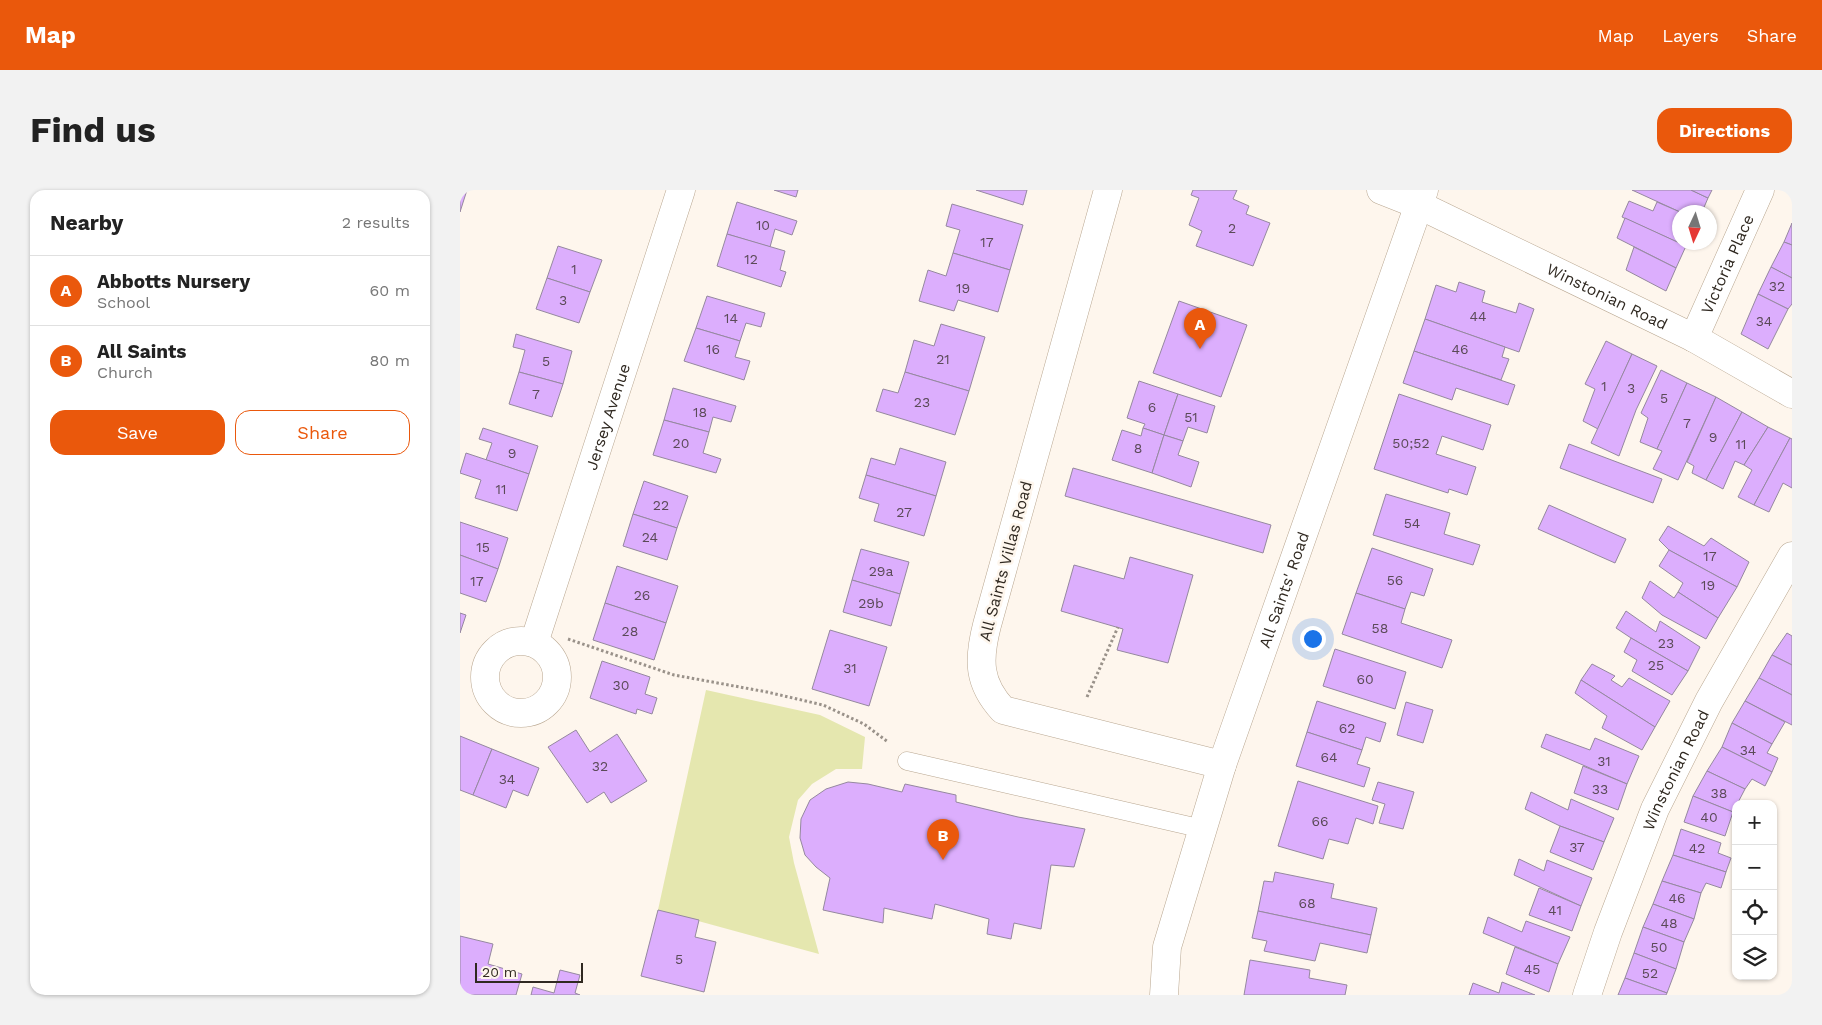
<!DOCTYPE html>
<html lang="en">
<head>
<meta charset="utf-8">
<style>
	body { margin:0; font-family:"Work Sans",sans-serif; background:#f2f2f2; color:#222 }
	.controls { position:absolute; right:15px; bottom:15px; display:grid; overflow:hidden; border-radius:10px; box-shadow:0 1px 4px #0004 }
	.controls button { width:45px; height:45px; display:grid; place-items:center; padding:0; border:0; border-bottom:1px solid #e0e0e0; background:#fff; color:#222; font:25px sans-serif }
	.compass { position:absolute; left:1212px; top:15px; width:45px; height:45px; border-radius:50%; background:#fff; box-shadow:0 1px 4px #0004; rotate:184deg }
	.scale { position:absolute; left:15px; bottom:12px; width:108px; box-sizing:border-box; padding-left:5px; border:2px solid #302921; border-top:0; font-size:14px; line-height:18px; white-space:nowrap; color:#302921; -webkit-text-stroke:4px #fef6ed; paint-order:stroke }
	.you { position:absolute; left:852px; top:448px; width:18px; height:18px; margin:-12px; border:4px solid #fff; border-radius:50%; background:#1a73e8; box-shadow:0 0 0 8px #1a73e833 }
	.badge { display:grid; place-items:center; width:32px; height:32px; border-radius:50%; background:#ea580c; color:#fff; font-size:16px; font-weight:700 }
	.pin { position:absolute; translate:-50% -41px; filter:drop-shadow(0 1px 2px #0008) }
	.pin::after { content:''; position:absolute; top:26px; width:18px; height:15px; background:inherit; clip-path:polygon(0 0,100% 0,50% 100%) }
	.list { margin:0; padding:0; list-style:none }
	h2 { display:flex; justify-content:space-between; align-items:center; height:65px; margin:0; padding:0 20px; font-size:21px }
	h2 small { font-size:16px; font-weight:400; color:#767676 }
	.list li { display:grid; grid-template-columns:32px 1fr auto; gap:15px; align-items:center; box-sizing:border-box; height:70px; padding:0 20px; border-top:1px solid #e0e0e0 }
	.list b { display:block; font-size:19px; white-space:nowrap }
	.list p { margin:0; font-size:16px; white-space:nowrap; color:#767676 }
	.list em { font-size:16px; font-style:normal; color:#767676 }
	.actions { display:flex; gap:10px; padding:15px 20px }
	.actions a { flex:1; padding:11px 0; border:1px solid #ea580c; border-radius:15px; text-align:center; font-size:18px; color:#ea580c }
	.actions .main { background:#ea580c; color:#fff }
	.icon { flex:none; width:28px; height:28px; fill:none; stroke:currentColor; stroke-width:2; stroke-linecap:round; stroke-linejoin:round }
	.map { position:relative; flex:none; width:1332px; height:805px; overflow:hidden; border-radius:15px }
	header { display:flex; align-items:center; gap:30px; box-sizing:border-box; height:70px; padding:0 25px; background:#ea580c; color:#fff }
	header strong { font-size:24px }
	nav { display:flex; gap:28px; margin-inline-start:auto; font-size:18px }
	.intro { display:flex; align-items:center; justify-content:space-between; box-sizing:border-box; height:120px; padding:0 30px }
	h1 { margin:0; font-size:35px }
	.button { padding:12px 22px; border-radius:15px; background:#ea580c; color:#fff; font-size:18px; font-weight:700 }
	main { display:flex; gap:30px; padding:0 30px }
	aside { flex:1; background:#fff; border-radius:15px; box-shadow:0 1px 4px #0004 }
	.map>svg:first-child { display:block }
	.green { fill:#e5e7af }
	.building { fill:#dcaefd; stroke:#95889f }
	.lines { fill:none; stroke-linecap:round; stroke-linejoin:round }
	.service-casing { stroke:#b9a791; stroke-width:19 }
	.minor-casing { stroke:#b9a791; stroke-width:29 }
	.tertiary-casing { stroke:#b9a791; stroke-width:29 }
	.path { stroke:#9a928a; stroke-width:3; stroke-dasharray:2.5 2.5; stroke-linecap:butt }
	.service { stroke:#fff; stroke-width:18 }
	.minor { stroke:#fff; stroke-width:28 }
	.tertiary { stroke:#fff; stroke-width:28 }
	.labels { text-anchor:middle; stroke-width:5; stroke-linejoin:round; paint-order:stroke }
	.number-label { font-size:14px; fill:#5b4a58 }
	.street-label { font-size:16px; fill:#302921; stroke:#fef6ed }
</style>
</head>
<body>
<header>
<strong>Map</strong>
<nav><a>Map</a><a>Layers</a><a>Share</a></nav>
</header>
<div class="intro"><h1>Find us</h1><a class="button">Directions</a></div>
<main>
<aside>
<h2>Nearby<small>2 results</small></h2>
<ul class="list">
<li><span class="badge">A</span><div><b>Abbotts Nursery</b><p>School</p></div><em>60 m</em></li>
<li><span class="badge">B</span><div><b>All Saints</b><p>Church</p></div><em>80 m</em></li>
</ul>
<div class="actions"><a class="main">Save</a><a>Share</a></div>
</aside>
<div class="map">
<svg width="1332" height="805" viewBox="0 0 1332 805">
	<rect width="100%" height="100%" fill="#fef6ed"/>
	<!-- green -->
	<path class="green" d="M246 500 360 525 405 547 402 579H376L352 594 338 610 329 647 334 673 359 764 198 720Z"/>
	<!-- building -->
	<g class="building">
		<path d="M0 0H7L0 22Z"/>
		<path d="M314 0H338L336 7Z"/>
		<path d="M516 0H567L563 15Z"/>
		<path d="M733 0H777L773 9 789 16 786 24 810 33 793 76 736 56 742 41 729 35 739 8 731 5Z"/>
		<path d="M1172 0H1231L1248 8 1242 22H1220Z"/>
		<path d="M1231 0H1252L1248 8Z"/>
		<path d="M1169 11 1193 21 1197 12 1220 22V52H1228L1226 56 1162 27Z"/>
		<path d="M277 12 337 31 332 45 315 39 310 57 267 44Z"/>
		<path d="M492 14 563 35 550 80 493 63 500 40 486 36Z"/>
		<path d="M1165 28 1226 56 1216 78 1157 48Z"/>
		<path d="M1332 33V55L1324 52Z"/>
		<path d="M267 44 325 61 320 80 326 82 321 97 257 76Z"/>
		<path d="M1324 52 1332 55V88L1311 77Z"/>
		<path d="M98 56 142 70 130 102 87 88Z"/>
		<path d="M1174 57 1216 78 1206 101 1166 80Z"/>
		<path d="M493 63 550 80 538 122 498 110 494 121 459 111 468 80 486 86Z"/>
		<path d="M1311 77 1332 88V114L1328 119 1298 104Z"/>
		<path d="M87 88 130 102 119 133 76 119Z"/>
		<path d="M999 92 1025 101 1022 112 1056 123 1059 113 1074 119 1059 162 965 129 976 95 996 102Z"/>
		<path d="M1298 104 1328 119 1308 159 1281 144Z"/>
		<path d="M247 106 305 123 301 137 286 133 280 151 236 138Z"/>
		<path d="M719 111 787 135 761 207 693 183Z"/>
		<path d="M965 129 1045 157 1042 167 1049 169 1041 190 954 161Z"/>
		<path d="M481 134 525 147 509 201 445 182 454 150 474 156Z"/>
		<path d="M236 138 280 151 275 167 290 171 284 190 224 171Z"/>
		<path d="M56 144 112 161 103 194 59 182 65 160 53 157Z"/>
		<path d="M1146 151 1172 164 1138 239 1123 231 1135 199 1125 194Z"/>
		<path d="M954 161 1055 195 1048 215 996 198 992 210 943 193Z"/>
		<path d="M1172 164 1197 176 1176 220 1159 266 1131 253Z"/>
		<path d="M1201 180 1227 193 1197 259 1180 252 1188 228 1181 223Z"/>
		<path d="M59 182 103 194 92 227 49 214Z"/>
		<path d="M445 182 509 201 495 245 416 221 423 199 438 203Z"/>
		<path d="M679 191 718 204 704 245 683 238 685 234 667 228Z"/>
		<path d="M1227 193 1256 207 1218 290 1193 279 1202 261 1197 259Z"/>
		<path d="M213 198 276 216 271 232 253 227 249 242 204 230Z"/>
		<path d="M718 204 755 216 747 243 728 237 723 251 704 245Z"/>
		<path d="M939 204 1031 235 1023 260 982 246 976 264 1016 277 1007 305 989 299 988 303 914 279Z"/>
		<path d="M1256 207 1282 222 1246 290 1232 283 1234 276 1227 272Z"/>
		<path d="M1282 222 1308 237 1284 275 1275 271 1263 299 1246 290Z"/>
		<path d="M204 230 249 242 243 263 261 269 256 283 193 265Z"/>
		<path d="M1308 237 1330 248 1294 315 1278 307 1292 280 1284 275Z"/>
		<path d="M23 238 78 256 69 284 26 270 32 253 19 249Z"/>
		<path d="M683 238 704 245 692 283 652 270 662 240 681 246Z"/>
		<path d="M704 245 723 251 718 265 739 272 731 297 692 283Z"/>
		<path d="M1330 248 1332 249V298L1323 293 1309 322 1294 315Z"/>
		<path d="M1109 254 1202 289 1193 313 1100 278Z"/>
		<path d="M440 258 486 272 476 306 406 285 411 268 435 275Z"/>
		<path d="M6 263 69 284 57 321 15 308 21 290 0 283Z"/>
		<path d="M613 278 811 335 803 363 605 306Z"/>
		<path d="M406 285 476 306 464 346 414 331 419 314 399 308Z"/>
		<path d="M184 291 228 306 217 338 173 324Z"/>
		<path d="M926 304 990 323 984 344 1020 355 1013 375 913 345Z"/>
		<path d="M1089 315 1166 349 1155 373 1078 339Z"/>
		<path d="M173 324 217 338 207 370 163 356Z"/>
		<path d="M0 332 48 348 38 379 0 365Z"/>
		<path d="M1208 336 1244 356 1251 348 1289 372 1277 397 1209 360 1199 350Z"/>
		<path d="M912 358 973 379 964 406 951 402 945 419 896 403Z"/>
		<path d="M401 359 449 372 440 404 392 390Z"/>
		<path d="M1209 360 1277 397 1258 428 1218 402 1223 393 1199 376Z"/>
		<path d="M0 365 38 379 26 412 0 403Z"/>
		<path d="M670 367 733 385 708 473 657 460 663 439 601 421 614 375 664 389Z"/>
		<path d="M157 376 218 396 206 433 145 413Z"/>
		<path d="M392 390 440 404 431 436 383 422Z"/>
		<path d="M1190 391 1214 408 1218 402 1258 428 1246 449 1202 425 1182 408Z"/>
		<path d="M896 403 945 419 941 433 992 450 982 478 882 444Z"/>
		<path d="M145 413 206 433 194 470 133 450Z"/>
		<path d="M1166 421 1196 442 1200 431 1240 457 1228 481 1171 448 1156 438Z"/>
		<path d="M0 423 6 425 0 443Z"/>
		<path d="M370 440 427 457 409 516 352 499Z"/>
		<path d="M1327 443 1332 446V475L1312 465Z"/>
		<path d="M1171 448 1228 481 1212 505 1172 481 1177 470 1164 462Z"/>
		<path d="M875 459 946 482 935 519 863 496Z"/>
		<path d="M1312 465 1332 475V505L1299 488Z"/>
		<path d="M142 471 190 487 185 504 197 508 192 524 177 519 176 524 130 508Z"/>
		<path d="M1132 474 1155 486 1151 490 1162 497 1169 488 1210 511 1195 537 1121 490Z"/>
		<path d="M1299 488 1332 505V535L1285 511Z"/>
		<path d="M1121 490 1195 537 1182 560 1142 538 1147 526 1115 503Z"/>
		<path d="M857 511 926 533 920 552 906 547 902 560 847 542Z"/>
		<path d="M1285 511 1325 532 1312 554 1272 533Z"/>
		<path d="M946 512 973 520 963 553 937 545Z"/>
		<path d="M1272 533 1312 554 1307 563 1318 568 1312 582 1262 557Z"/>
		<path d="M116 540 130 562 157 544 187 591 151 613 144 602 127 613 88 557Z"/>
		<path d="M847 542 902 560 897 574 910 578 904 597 836 576Z"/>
		<path d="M1086 544 1130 560 1135 548 1179 566 1167 594 1081 557Z"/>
		<path d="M0 546 32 559 13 605 0 600Z"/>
		<path d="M1262 557 1312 582 1305 596 1292 589 1285 599 1247 581Z"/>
		<path d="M32 559 79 578 68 606 53 600 46 618 13 605Z"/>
		<path d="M1123 576 1167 594 1158 620 1114 603Z"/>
		<path d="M1247 581 1285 599 1273 622 1233 606Z"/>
		<path d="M838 591 918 616 913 634 896 628 888 654 869 649 863 669 818 656Z"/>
		<path d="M388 592 408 594 442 602 445 594 496 605V612L558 627 625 639 614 677 591 675 581 739 554 733 551 749 527 744 529 729 475 714 472 729 424 718 423 733 363 720 370 688 356 677 345 665 340 648 341 629 350 610 366 599Z"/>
		<path d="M918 592 954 602 943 639 919 633 925 614 912 610Z"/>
		<path d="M1071 602 1108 620 1111 609 1154 628 1144 652 1100 636 1065 619Z"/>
		<path d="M1233 606 1273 622 1265 646 1224 632Z"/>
		<path d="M1100 636 1144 652 1133 680 1090 662Z"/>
		<path d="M1221 639 1261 653 1258 663 1271 668 1266 682 1213 665Z"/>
		<path d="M1213 665 1266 682 1261 698 1246 693 1241 703 1202 691Z"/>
		<path d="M1059 669 1084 681 1087 670 1132 688 1121 716 1054 685Z"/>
		<path d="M815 682 874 694 871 708 917 718 911 745 798 721 804 691 813 692Z"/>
		<path d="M1202 691 1241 703 1234 729 1193 714Z"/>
		<path d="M1079 698 1121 716 1112 741 1069 725Z"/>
		<path d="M1193 714 1234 729 1224 752 1183 737Z"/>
		<path d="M198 720 239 730 235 747 256 752 244 802 181 786Z"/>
		<path d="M798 721 911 745 907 763 860 753 855 771 804 761 807 751 792 748Z"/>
		<path d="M1028 727 1062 742 1066 731 1110 747 1098 774 1023 743Z"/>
		<path d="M1183 737 1224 752 1216 779 1174 763Z"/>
		<path d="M0 746 33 754 28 774 62 784 56 805H0Z"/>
		<path d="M1055 757 1098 774 1089 802 1046 784Z"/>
		<path d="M1174 763 1216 779 1207 803 1165 788Z"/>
		<path d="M790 770 850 780 849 788 887 795 885 805H784Z"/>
		<path d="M100 780 120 785 115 803 120 805H71L73 797 94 803Z"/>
		<path d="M1165 788 1207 803 1206 805H1158Z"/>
		<path d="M1042 792 1075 805H1009L1013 793 1039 803Z"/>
	</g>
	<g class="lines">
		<!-- service casing -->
		<g class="service-casing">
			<path id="service" d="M447 571 743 639"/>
		</g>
		<!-- minor casing -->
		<g class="minor-casing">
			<g id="minor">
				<path d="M648 0 527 435C518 470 518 493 543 520L762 575"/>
				<path id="s1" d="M921 0 959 15 1234 148 1332 204"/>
				<path id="s2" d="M1234 148 1300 0"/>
				<circle cx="61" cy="487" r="36"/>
				<path id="s3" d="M74 453 221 0"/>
				<path id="s4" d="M1127 805 1148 742 1195 619 1249 511 1332 366"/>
			</g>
		</g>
		<!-- tertiary casing -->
		<g class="tertiary-casing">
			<g id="tertiary">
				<path id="s5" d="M704 805 707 757 762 575 964 0"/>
			</g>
		</g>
		<!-- path -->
		<g class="path">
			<path d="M108 449 214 485 307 502 363 515 404 534 428 552"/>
			<path d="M627 507 658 437"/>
		</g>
		<!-- service -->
		<use href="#service" class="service"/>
		<!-- minor -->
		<use href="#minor" class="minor"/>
		<!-- tertiary -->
		<use href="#tertiary" class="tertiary"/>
	</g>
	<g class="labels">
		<!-- number labels -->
		<g class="number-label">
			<text x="303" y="40">10</text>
			<text x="772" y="43">2</text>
			<text x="527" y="57">17</text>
			<text x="291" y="74">12</text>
			<text x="114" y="84">1</text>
			<text x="1317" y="101">32</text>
			<text x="503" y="103">19</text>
			<text x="103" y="115">3</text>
			<text x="1018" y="131">44</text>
			<text x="271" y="133">14</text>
			<text x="1304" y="136">34</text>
			<text x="253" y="164">16</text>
			<text x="1000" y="164">46</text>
			<text x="483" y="174">21</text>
			<text x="86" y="176">5</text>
			<text x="1144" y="201">1</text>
			<text x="1171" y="203">3</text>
			<text x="76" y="209">7</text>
			<text x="1204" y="213">5</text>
			<text x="462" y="217">23</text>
			<text x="692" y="222">6</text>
			<text x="240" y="227">18</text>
			<text x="731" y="232">51</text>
			<text x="1227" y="238">7</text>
			<text x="1253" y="252">9</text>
			<text x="221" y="258">20</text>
			<text x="951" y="258">50;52</text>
			<text x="1281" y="259">11</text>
			<text x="678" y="263">8</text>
			<text x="52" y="268">9</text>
			<text x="41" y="304">11</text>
			<text x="201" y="320">22</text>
			<text x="444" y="327">27</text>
			<text x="952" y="338">54</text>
			<text x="190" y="352">24</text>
			<text x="23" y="362">15</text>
			<text x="1250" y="371">17</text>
			<text x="421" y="386">29a</text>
			<text x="935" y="395">56</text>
			<text x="17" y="396">17</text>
			<text x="1248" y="400">19</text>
			<text x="182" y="410">26</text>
			<text x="411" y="418">29b</text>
			<text x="920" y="443">58</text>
			<text x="170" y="446">28</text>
			<text x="1206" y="458">23</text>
			<text x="1196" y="480">25</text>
			<text x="390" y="483">31</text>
			<text x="905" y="494">60</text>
			<text x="161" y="500">30</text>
			<text x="887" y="543">62</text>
			<text x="1288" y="565">34</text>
			<text x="869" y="572">64</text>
			<text x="1144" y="576">31</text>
			<text x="140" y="581">32</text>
			<text x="47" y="594">34</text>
			<text x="1140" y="604">33</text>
			<text x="1259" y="608">38</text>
			<text x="1249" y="632">40</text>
			<text x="860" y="636">66</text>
			<text x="1117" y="662">37</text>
			<text x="1237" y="663">42</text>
			<text x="1217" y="713">46</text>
			<text x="847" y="718">68</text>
			<text x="1095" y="725">41</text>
			<text x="1209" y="738">48</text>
			<text x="1199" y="762">50</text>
			<text x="219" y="774">5</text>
			<text x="1072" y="784">45</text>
			<text x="1190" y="788">52</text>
		</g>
		<!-- street labels -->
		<g class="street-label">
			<text dy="6" stroke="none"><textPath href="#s2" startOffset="81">Victoria Place</textPath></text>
			<text dy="6" stroke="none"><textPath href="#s1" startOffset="250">Winstonian Road</textPath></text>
			<text dy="6" stroke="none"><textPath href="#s3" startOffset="238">Jersey Avenue</textPath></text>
			<text transform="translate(545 371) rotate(-75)" y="6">All Saints Villas Road</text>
			<text dy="6" stroke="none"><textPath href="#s5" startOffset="424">All Saints' Road</textPath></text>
			<text dy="6" stroke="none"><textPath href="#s4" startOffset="242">Winstonian Road</textPath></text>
		</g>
	</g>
</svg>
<div class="controls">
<button>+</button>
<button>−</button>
<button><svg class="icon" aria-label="locate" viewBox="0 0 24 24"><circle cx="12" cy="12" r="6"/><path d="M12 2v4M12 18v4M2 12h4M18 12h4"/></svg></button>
<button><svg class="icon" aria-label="layers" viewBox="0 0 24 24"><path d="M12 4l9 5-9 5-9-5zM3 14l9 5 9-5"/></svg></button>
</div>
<svg class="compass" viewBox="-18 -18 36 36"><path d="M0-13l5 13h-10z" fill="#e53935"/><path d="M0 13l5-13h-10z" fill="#767676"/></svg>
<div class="scale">20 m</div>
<div class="you"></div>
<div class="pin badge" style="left:740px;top:159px">A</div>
<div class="pin badge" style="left:483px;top:670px">B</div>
</div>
</main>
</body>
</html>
